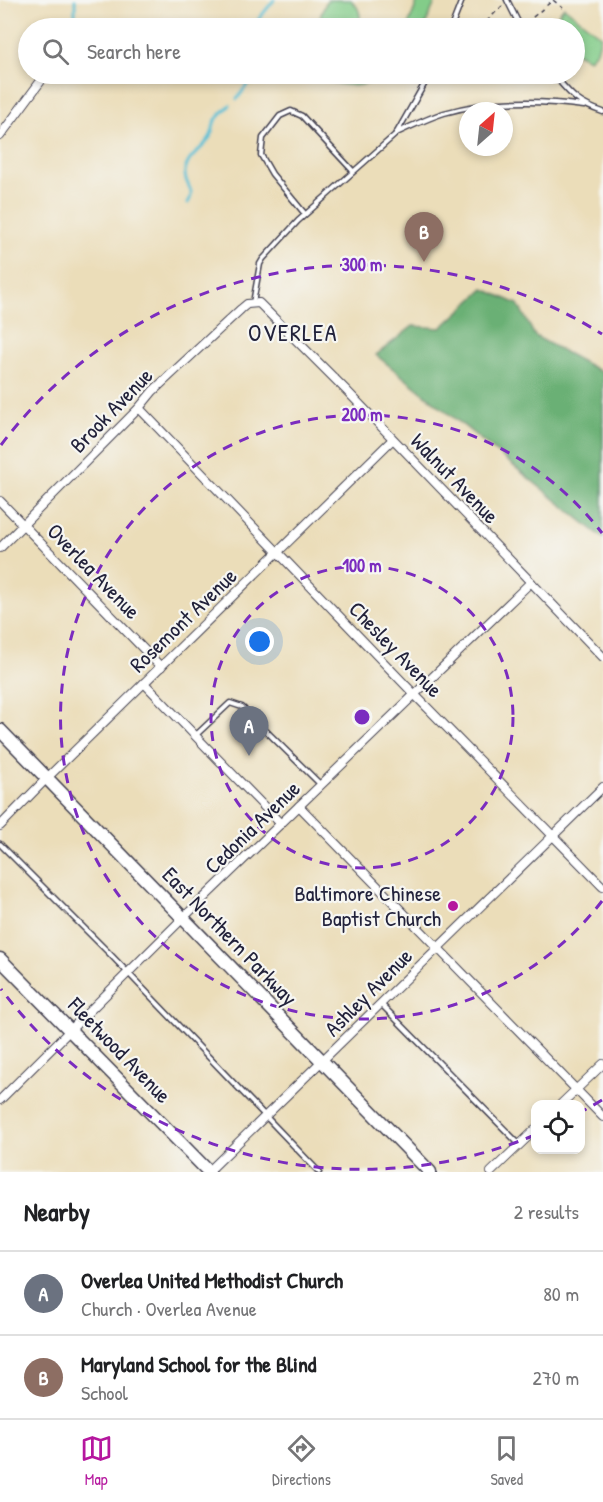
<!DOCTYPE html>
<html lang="en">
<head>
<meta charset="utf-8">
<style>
	body { margin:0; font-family:"Patrick Hand",sans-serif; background:#f6f6f6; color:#202124 }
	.controls { position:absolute; right:18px; bottom:18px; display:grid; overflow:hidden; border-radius:12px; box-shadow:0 3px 9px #0003 }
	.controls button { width:54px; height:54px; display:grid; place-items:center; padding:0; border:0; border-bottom:2px solid #e0e0e0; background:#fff; color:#202124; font:30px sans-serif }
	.compass { position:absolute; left:459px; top:102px; width:54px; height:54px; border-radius:50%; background:#fff; box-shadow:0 3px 9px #0003; rotate:27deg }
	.you { position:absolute; left:260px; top:642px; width:21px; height:21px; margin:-15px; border:4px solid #fff; border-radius:50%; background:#1a73e8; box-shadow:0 0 0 9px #1a73e833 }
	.badge { display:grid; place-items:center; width:39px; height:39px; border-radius:50%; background:#b5179e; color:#fff; font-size:20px; font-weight:700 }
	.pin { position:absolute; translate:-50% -50px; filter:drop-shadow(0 2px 3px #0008) }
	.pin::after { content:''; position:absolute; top:32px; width:21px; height:18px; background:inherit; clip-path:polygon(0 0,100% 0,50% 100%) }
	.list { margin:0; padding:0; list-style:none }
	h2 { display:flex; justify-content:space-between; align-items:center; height:78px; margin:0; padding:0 24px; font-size:26px }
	h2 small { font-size:20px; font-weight:400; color:#757577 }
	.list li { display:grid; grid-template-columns:39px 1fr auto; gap:18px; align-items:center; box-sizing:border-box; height:84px; padding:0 24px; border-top:2px solid #e0e0e0 }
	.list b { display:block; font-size:22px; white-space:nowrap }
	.list p { margin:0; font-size:20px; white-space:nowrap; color:#757577 }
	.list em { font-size:20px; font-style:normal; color:#757577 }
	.icon { flex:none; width:33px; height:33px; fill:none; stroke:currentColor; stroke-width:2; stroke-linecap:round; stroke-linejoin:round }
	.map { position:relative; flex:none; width:603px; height:1172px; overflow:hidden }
	.search { position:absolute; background:#fff; box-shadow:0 3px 9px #0003; left:18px; right:18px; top:18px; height:66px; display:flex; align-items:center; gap:15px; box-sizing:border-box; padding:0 21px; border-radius:33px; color:#757577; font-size:22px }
	.sheet { height:246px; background:#fff }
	nav { display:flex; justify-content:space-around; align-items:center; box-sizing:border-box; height:84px; border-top:2px solid #e0e0e0; background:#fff; font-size:16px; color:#757577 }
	nav a { display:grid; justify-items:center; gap:3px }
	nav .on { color:#b5179e }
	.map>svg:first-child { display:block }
	.green { fill:#83cc89; stroke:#527762; stroke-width:1.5 }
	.forest { fill:#6ab075; stroke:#466958; stroke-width:1.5 }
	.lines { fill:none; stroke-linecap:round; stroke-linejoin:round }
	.stream { stroke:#56bed4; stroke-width:3 }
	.service-casing { stroke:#403e4e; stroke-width:7 }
	.minor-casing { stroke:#403e4e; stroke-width:10 }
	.primary-casing { stroke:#403e4e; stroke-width:15 }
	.path { stroke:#403e4e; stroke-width:1.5; stroke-dasharray:4.5 4.5; stroke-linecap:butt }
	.service { stroke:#fff; stroke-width:4 }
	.minor { stroke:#fff; stroke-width:8 }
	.primary { stroke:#fff; stroke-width:12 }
	.ring { fill:none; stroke:#7b2cbf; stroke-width:3; stroke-dasharray:10 8 }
	.poi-dot { fill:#b5179e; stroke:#f6f6f2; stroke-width:2 }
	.labels { text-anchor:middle; stroke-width:4.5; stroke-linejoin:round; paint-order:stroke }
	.street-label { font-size:22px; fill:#22223b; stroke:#f6f6f2 }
	.poi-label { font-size:22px; fill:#22223b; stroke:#f6f6f2; text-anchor:end }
	.neighbourhood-label { font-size:24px; letter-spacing:1.5px; fill:#22223b; stroke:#f6f6f2 }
	.centre { fill:#7b2cbf; stroke:#f6f6f2; stroke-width:3 }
	.ring-label { font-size:18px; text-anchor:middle; font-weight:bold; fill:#7b2cbf; stroke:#f6f6f2; stroke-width:4.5; stroke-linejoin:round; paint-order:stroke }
</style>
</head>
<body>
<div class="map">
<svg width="603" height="1172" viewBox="0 0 603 1172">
	<rect width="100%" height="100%" fill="#f6f6f2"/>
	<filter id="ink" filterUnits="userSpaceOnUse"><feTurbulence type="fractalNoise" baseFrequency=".0167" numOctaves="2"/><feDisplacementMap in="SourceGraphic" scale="12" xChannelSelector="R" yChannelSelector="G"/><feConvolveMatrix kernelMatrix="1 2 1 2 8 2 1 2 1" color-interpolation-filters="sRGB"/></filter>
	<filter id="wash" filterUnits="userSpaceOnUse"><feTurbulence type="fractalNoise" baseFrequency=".008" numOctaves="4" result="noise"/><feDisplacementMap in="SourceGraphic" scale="24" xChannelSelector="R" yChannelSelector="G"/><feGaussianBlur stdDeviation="1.35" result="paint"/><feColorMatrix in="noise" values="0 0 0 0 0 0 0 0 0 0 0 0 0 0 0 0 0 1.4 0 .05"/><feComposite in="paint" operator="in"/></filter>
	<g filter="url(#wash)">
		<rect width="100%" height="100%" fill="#ebddb9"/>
		<!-- green -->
		<g class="green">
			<path d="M327 0H351C360 8 362 18 358 28H315L314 25 318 22Z"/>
			<path d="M418 0H436L424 28H407Z"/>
			<path d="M564 7 601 36 597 51 589 59 575 52 574 28H553L550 25Z"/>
			<path d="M316 74C328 73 337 78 349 79 363 80 374 73 388 74 366 90 338 89 316 74Z"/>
		</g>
		<!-- forest -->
		<path class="forest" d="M484 289 518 304 535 336 603 373V538L376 355 413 326 441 328Z"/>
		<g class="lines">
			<!-- stream -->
			<g class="stream">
				<path d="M75 0V27"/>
				<path d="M256 28 258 20 274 0"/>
				<path d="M237 99 255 74"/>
				<path d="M188 203C197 189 184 186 185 172 186 157 204 149 210 137 213 133 213 128 214 123 217 116 225 111 230 105"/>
			</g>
		</g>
	</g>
	<g filter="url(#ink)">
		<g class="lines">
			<!-- service casing -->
			<g class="service-casing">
				<g id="service">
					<path d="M507 0 521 28"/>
					<path d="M451 28 462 0"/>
					<path d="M553 74C571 95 576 103 603 112"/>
					<path d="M396 133C412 126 428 118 444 113 489 100 538 100 584 106"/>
					<path d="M305 214 272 174 261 155 263 138 280 116 291 111 302 116 353 171"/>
					<path d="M253 303 260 264 263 259 298 221 396 134 430 74"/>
					<path d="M196 735 230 703 242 707 249 714 320 784"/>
					<path d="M0 844 109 953 319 1172"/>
					<path d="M381 1004 519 1144"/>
				</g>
			</g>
			<!-- minor casing -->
			<g class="minor-casing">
				<g id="minor">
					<path d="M0 136 46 74"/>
					<path d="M139 408 414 694 603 887"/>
					<path d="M0 501 161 667"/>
					<path d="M0 548 139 408 153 391 241 309 247 304 259 303 346 390 603 657"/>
					<path d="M144 683 281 824"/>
					<path d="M299 806 603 1117"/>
					<path d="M0 826 47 778 392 440"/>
					<path d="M0 1100 183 918 531 582"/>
					<path d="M561 1104 603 1064"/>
					<path d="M208 1172 603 787"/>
					<path d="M491 1172 536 1129"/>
				</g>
			</g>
			<!-- primary casing -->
			<g class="primary-casing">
				<g id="primary">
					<path d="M0 730 430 1172"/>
					<path d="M0 959 209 1172"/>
				</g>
			</g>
			<!-- path -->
			<g class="path">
				<path d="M553 0 563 8"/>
				<path d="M526 23 553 0"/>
				<path d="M480 28 502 6"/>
			</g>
			<!-- service -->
			<use href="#service" class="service"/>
			<!-- minor -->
			<use href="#minor" class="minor"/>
			<!-- primary -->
			<use href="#primary" class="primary"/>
		</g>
	</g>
	<!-- distance rings -->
	<g class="ring">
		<circle cx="362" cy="717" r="151"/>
		<path d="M602 901A302 302 0 1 1 602 533"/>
		<path d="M602 1100A452 452 0 0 1 581 1112M535 1135A452 452 0 0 1 1 989M1 445A452 452 0 0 1 602 334"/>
	</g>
	<!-- markers -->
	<circle class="poi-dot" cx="453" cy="906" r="6"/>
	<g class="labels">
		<!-- street labels -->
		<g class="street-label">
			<text transform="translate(111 410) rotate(-46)" y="8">Brook Avenue</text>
			<text transform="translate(455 478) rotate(46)" y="8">Walnut Avenue</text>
			<text transform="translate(94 571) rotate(46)" y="8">Overlea Avenue</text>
			<text transform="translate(183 620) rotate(-44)" y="8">Rosemont Avenue</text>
			<text transform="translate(396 649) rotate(46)" y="8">Chesley Avenue</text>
			<text transform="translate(252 827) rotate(-44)" y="8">Cedonia Avenue</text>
			<text transform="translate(230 936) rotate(46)" y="8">East Northern Parkway</text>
			<text transform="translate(368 992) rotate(-45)" y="8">Ashley Avenue</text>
			<text transform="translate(120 1050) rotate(46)" y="8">Fleetwood Avenue</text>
		</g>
		<!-- poi labels -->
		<g class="poi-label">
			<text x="441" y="901">Baltimore Chinese<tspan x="441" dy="25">Baptist Church</tspan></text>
		</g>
		<!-- neighbourhood labels -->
		<g class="neighbourhood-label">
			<text x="293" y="341">OVERLEA</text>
		</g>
	</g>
	<circle cx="362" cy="717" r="9" class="centre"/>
	<g class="ring-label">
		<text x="362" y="271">300 m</text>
		<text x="362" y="421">200 m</text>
		<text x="362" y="572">100 m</text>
	</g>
</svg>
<div class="controls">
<button><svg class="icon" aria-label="locate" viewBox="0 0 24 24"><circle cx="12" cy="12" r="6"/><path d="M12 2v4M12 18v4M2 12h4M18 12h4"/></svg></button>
</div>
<svg class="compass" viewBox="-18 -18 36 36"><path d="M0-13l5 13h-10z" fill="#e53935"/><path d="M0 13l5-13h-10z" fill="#757577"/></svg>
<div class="you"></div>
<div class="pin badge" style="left:249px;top:756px;background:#6b7280">A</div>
<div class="pin badge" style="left:424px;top:262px;background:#8d6e63">B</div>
<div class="search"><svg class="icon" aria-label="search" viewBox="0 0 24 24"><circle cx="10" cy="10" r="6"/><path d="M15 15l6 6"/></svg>Search here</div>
</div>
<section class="sheet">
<h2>Nearby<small>2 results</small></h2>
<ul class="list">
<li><span class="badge" style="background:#6b7280">A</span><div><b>Overlea United Methodist Church</b><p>Church · Overlea Avenue</p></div><em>80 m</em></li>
<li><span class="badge" style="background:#8d6e63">B</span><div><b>Maryland School for the Blind</b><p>School</p></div><em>270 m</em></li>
</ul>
</section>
<nav>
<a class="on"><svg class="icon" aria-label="map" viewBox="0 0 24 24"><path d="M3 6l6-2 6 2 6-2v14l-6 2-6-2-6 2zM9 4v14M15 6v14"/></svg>Map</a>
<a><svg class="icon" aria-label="directions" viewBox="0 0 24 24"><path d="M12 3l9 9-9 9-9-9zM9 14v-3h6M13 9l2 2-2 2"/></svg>Directions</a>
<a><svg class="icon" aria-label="saved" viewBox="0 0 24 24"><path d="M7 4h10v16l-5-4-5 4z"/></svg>Saved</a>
</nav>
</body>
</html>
